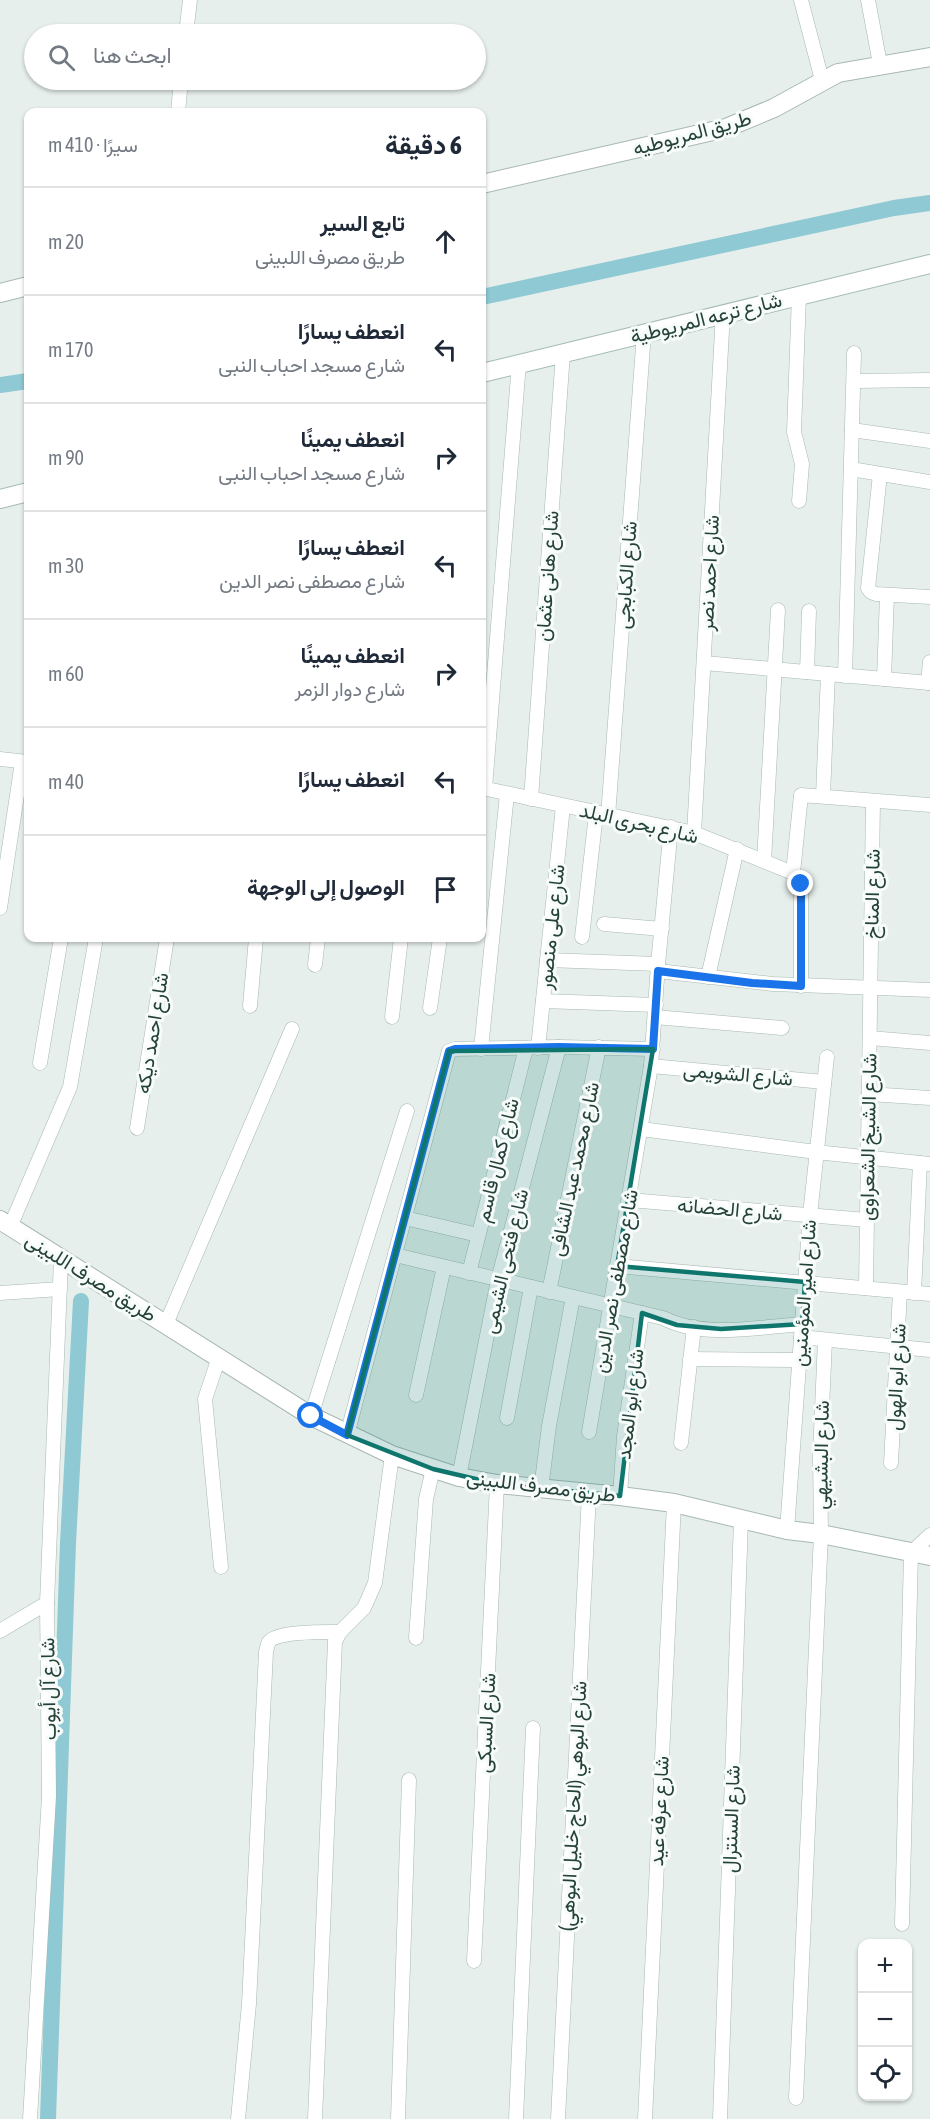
<!DOCTYPE html>
<html lang="ar">
<head>
<meta charset="utf-8">
<style>
	body { margin:0; font-family:"Asap Condensed",Vazirmatn,sans-serif; background:#f6f6f7; color:#1f2937; direction:rtl }
	.controls { position:absolute; right:18px; bottom:18px; display:grid; overflow:hidden; border-radius:12px; box-shadow:0 2px 4px #0004 }
	.controls button { width:54px; height:54px; display:grid; place-items:center; padding:0; border:0; border-bottom:2px solid #e0e1e3; background:#fff; color:#1f2937; font:30px sans-serif }
	.stop { position:absolute; width:18px; height:18px; margin:-14px; border:4px solid #1a73e8; border-radius:50%; background:#fff }
	.stop.end { background:#1a73e8; border-color:#fff; box-shadow:0 2px 6px #0008 }
	.list { margin:0; padding:0; list-style:none }
	h2 { display:flex; justify-content:space-between; align-items:center; height:78px; margin:0; padding:0 24px; font-size:26px }
	h2 small { font-size:20px; font-weight:400; color:#747a83 }
	.list li { display:grid; grid-template-columns:39px 1fr auto; gap:18px; align-items:center; box-sizing:border-box; height:108px; padding:0 24px; border-top:2px solid #e0e1e3 }
	.list b { display:block; font-size:22px; white-space:nowrap }
	.list p { margin:0; font-size:20px; white-space:nowrap; color:#747a83 }
	.list em { font-size:20px; font-style:normal; color:#747a83 }
	.icon { flex:none; width:33px; height:33px; fill:none; stroke:currentColor; stroke-width:2; stroke-linecap:round; stroke-linejoin:round }
	.map { position:relative; flex:none; width:930px; height:2119px; overflow:hidden; direction:ltr }
	.search { position:absolute; background:#fff; box-shadow:0 2px 4px #0004; left:24px; top:24px; width:462px; height:66px; display:flex; align-items:center; gap:15px; box-sizing:border-box; padding:0 21px; border-radius:33px; color:#747a83; font-size:22px }
	.panel { position:absolute; background:#fff; box-shadow:0 2px 4px #0004; left:24px; top:108px; width:462px; height:834px; border-radius:12px; direction:rtl }
	.map>svg:first-child { display:block }
	.lines { fill:none; stroke-linecap:round; stroke-linejoin:round }
	.canal { stroke:#8ec9d4; stroke-width:16 }
	.minor-casing { stroke:#a8b8b2; stroke-width:15 }
	.tertiary-casing { stroke:#a8b8b2; stroke-width:20 }
	.secondary-casing { stroke:#a4bbb3; stroke-width:20 }
	.minor { stroke:#fff; stroke-width:14 }
	.tertiary { stroke:#fff; stroke-width:18 }
	.secondary { stroke:#fff; stroke-width:18 }
	.route { stroke:#1a73e8; stroke-width:8 }
	.marked { fill:#0f766e; fill-opacity:0.2; stroke:#0f766e; stroke-width:4.5; stroke-linejoin:round }
	.labels { text-anchor:middle; stroke-width:6; stroke-linejoin:round; paint-order:stroke }
	.street-label { font-size:20px; fill:#24423a; stroke:#f7fbf9 }
</style>
</head>
<body>
<div class="map">
<svg width="930" height="2119" viewBox="0 0 930 2119">
	<rect width="100%" height="100%" fill="#e6efeb"/>
	<g class="lines">
		<!-- canal -->
		<g class="canal">
			<path d="M482 297 894 208 930 203"/>
			<path d="M0 385 28 381"/>
			<path d="M48 2119 68 1543 81 1301"/>
		</g>
		<!-- minor casing -->
		<g class="minor-casing">
			<g id="minor">
				<path d="M801 0 822 80"/>
				<path d="M868 0 880 64"/>
				<path d="M186 34 190 0"/>
				<path d="M178 112 181 80"/>
				<path d="M799 295 794 432 802 464 799 501"/>
				<path d="M854 381 930 380"/>
				<path d="M852 430 930 441"/>
				<path d="M851 469 930 482"/>
				<path d="M880 474 868 588 871 592 876 594 930 597"/>
				<path d="M704 663 930 683"/>
				<path d="M807 672 809 611"/>
				<path d="M845 676 854 353"/>
				<path d="M884 679 887 595"/>
				<path d="M928 683 930 662"/>
				<path d="M0 759 28 762"/>
				<path d="M482 788 694 833 793 873 800 879 801 884V986"/>
				<path d="M485 788 519 363"/>
				<path d="M823 796 828 674"/>
				<path d="M531 799 563 353"/>
				<path d="M608 816 644 333"/>
				<path d="M694 833 723 313"/>
				<path d="M764 861 778 610"/>
				<path d="M793 873 801 795 930 805"/>
				<path d="M0 908 22 762"/>
				<path d="M604 924 662 929"/>
				<path d="M582 937 596 814"/>
				<path d="M547 960 658 964"/>
				<path d="M315 965 318 938"/>
				<path d="M658 971 773 984 930 990"/>
				<path d="M708 977 737 849"/>
				<path d="M543 1001 656 1005"/>
				<path d="M250 1006 256 938"/>
				<path d="M430 1008 440 938"/>
				<path d="M392 1017 401 938"/>
				<path d="M655 1017 782 1028"/>
				<path d="M870 1038 930 1043"/>
				<path d="M538 1048 563 806"/>
				<path d="M481 1049 507 794"/>
				<path d="M40 1063 61 938"/>
				<path d="M651 1066 824 1082"/>
				<path d="M869 1094 930 1098"/>
				<path d="M137 1128 167 938"/>
				<path d="M641 1129 816 1152 930 1164"/>
				<path d="M629 1200 867 1220"/>
				<path d="M405 1218 478 1235"/>
				<path d="M10 1227 70 1087 96 938"/>
				<path d="M395 1255 663 1318C704 1339 758 1327 802 1324"/>
				<path d="M617 1266 930 1294"/>
				<path d="M469 1273 526 1048"/>
				<path d="M866 1288 873 801"/>
				<path d="M549 1292 599 1047"/>
				<path d="M0 1293 60 1289"/>
				<path d="M914 1293 920 1163"/>
				<path d="M166 1324 292 1029"/>
				<path d="M801 1337 930 1350"/>
				<path d="M219 1357 205 1399 221 1567"/>
				<path d="M690 1359 799 1360"/>
				<path d="M416 1395 444 1267"/>
				<path d="M311 1416 407 1111"/>
				<path d="M507 1418 531 1287"/>
				<path d="M589 1432 651 1066 658 964 671 827"/>
				<path d="M347 1435 449 1051 455 1049 559 1047 653 1049"/>
				<path d="M681 1443 694 1327"/>
				<path d="M891 1463 900 1292"/>
				<path d="M459 1477 498 1280 559 1047"/>
				<path d="M541 1489 549 1426 573 1297"/>
				<path d="M620 1496 624 1436 642 1313"/>
				<path d="M787 1530 810 1215 827 1057"/>
				<path d="M0 1631 47 1603"/>
				<path d="M416 1638 426 1499 433 1469"/>
				<path d="M902 1924 911 1553 930 1535"/>
				<path d="M474 1961 497 1484"/>
				<path d="M796 2098 821 1534 820 1455 825 1340"/>
				<path d="M30 2119 49 1796 47 1603 61 1259"/>
				<path d="M238 2119 249 2004 266 1652C267 1648 267 1645 269 1642 275 1631 326 1632 340 1632"/>
				<path d="M315 2119 335 1641 340 1632 364 1608 375 1583 392 1455"/>
				<path d="M398 2119 409 1780"/>
				<path d="M516 2119 533 1728"/>
				<path d="M558 2119 589 1494"/>
				<path d="M645 2119 674 1503"/>
				<path d="M720 2119 741 1520"/>
			</g>
		</g>
		<!-- tertiary casing -->
		<g class="tertiary-casing">
			<g id="tertiary">
				<path d="M482 184 726 128 774 108 838 73 930 57"/>
				<path d="M0 293 28 286"/>
				<path d="M0 1220 311 1416 392 1455 459 1477 497 1484 620 1496 674 1503 787 1530 821 1534 930 1556"/>
			</g>
		</g>
		<!-- secondary casing -->
		<g class="secondary-casing">
			<g id="secondary">
				<path d="M482 373 930 264"/>
				<path d="M0 499 28 492"/>
			</g>
		</g>
		<!-- minor -->
		<use href="#minor" class="minor"/>
		<!-- tertiary -->
		<use href="#tertiary" class="tertiary"/>
		<!-- secondary -->
		<use href="#secondary" class="secondary"/>
	</g>
	<g class="lines">
		<!-- route -->
		<path class="route" d="M311 1416 347 1435 449 1051 455 1049 559 1047 653 1049 658 971 752 983 801 986V884"/>
	</g>
	<!-- marked area -->
	<path class="marked" d="M653 1049 617 1266 805 1282 802 1324 721 1329 677 1325 642 1313 620 1496 497 1484 433 1469 347 1435 449 1051Z"/>
	<g class="labels">
		<!-- street labels -->
		<g class="street-label">
			<text transform="translate(692 133) rotate(-15)" y="7">طريق المريوطيه</text>
			<text transform="translate(706 318) rotate(-14)" y="7">شارع ترعه المريوطية</text>
			<text transform="translate(709 573) rotate(-87)" y="7">شارع احمد نصر</text>
			<text transform="translate(626 575) rotate(-86)" y="7">شارع الكبابجى</text>
			<text transform="translate(547 576) rotate(-86)" y="7">شارع هانى عثمان</text>
			<text transform="translate(639 823) rotate(13)" y="7">شارع بحرى البلد</text>
			<text transform="translate(872 894) rotate(-89)" y="7">شارع المناخ</text>
			<text transform="translate(551 927) rotate(-84)" y="7">شارع على منصور</text>
			<text transform="translate(152 1033) rotate(-81)" y="7">شارع احمد ديكه</text>
			<text transform="translate(738 1074) rotate(5)" y="7">شارع الشويمى</text>
			<text transform="translate(868 1137) rotate(-89)" y="7">شارع الشيخ الشعراوى</text>
			<text transform="translate(497 1160) rotate(-76)" y="7">شارع كمال قاسم</text>
			<text transform="translate(574 1169) rotate(-78)" y="7">شارع محمد عبد الشافى</text>
			<text transform="translate(730 1209) rotate(5)" y="7">شارع الحضانه</text>
			<text transform="translate(505 1261) rotate(-77)" y="7">شارع فتحى الشيمى</text>
			<text transform="translate(91 1277) rotate(32)" y="7">طريق مصرف اللبينى</text>
			<text transform="translate(615 1281) rotate(-80)" y="7">شارع مصطفى نصر الدين</text>
			<text transform="translate(804 1293) rotate(-86)" y="7">شارع امير المؤمنين</text>
			<text transform="translate(896 1377) rotate(-87)" y="7">شارع ابو الهول</text>
			<text transform="translate(630 1404) rotate(-83)" y="7">شارع ابو المجد</text>
			<text transform="translate(821 1455) rotate(-89)" y="7">شارع البشيهي</text>
			<text transform="translate(541 1486) rotate(7)" y="7">طريق مصرف اللبينى</text>
			<text transform="translate(48 1689) rotate(-91)" y="7">شارع آل أيوب</text>
			<text transform="translate(486 1723) rotate(-87)" y="7">شارع السبكى</text>
			<text transform="translate(573 1806) rotate(-87)" y="7">شارع البوهي (الحاج خليل البوهي)</text>
			<text transform="translate(659 1811) rotate(-87)" y="7">شارع عرفه عيد</text>
			<text transform="translate(731 1819) rotate(-88)" y="7">شارع السنترال</text>
		</g>
	</g>
</svg>
<div class="controls">
<button>+</button>
<button>−</button>
<button><svg class="icon" aria-label="locate" viewBox="0 0 24 24"><circle cx="12" cy="12" r="6"/><path d="M12 2v4M12 18v4M2 12h4M18 12h4"/></svg></button>
</div>
<div class="stop" style="left:311px;top:1416px"></div>
<div class="stop end" style="left:801px;top:884px"></div>
<div class="search"><svg class="icon" aria-label="search" viewBox="0 0 24 24"><circle cx="10" cy="10" r="6"/><path d="M15 15l6 6"/></svg>ابحث هنا</div>
<section class="panel">
<h2>6 دقيقة<small>سيرًا · 410 m</small></h2>
<ul class="list">
<li><svg class="icon" aria-label="ahead" viewBox="0 0 24 24"><path d="M12 20V5M6 11l6-6 6 6"/></svg><div><b>تابع السير</b><p>طريق مصرف اللبينى</p></div><em>20 m</em></li>
<li><svg class="icon" aria-label="left" viewBox="0 0 24 24"><path d="M17 20v-9H6M10 6l-5 5 5 5"/></svg><div><b>انعطف يسارًا</b><p>شارع مسجد احباب النبى</p></div><em>170 m</em></li>
<li><svg class="icon" aria-label="right" viewBox="0 0 24 24"><path d="M7 20v-9h11M14 6l5 5-5 5"/></svg><div><b>انعطف يمينًا</b><p>شارع مسجد احباب النبى</p></div><em>90 m</em></li>
<li><svg class="icon" aria-label="left" viewBox="0 0 24 24"><path d="M17 20v-9H6M10 6l-5 5 5 5"/></svg><div><b>انعطف يسارًا</b><p>شارع مصطفى نصر الدين</p></div><em>30 m</em></li>
<li><svg class="icon" aria-label="right" viewBox="0 0 24 24"><path d="M7 20v-9h11M14 6l5 5-5 5"/></svg><div><b>انعطف يمينًا</b><p>شارع دوار الزمر</p></div><em>60 m</em></li>
<li><svg class="icon" aria-label="left" viewBox="0 0 24 24"><path d="M17 20v-9H6M10 6l-5 5 5 5"/></svg><div><b>انعطف يسارًا</b></div><em>40 m</em></li>
<li><svg class="icon" aria-label="arrive" viewBox="0 0 24 24"><path d="M6 21V4h12l-3 4 3 4H6"/></svg><div><b>الوصول إلى الوجهة</b></div></li>
</ul>
</section>
</div>
</body>
</html>
